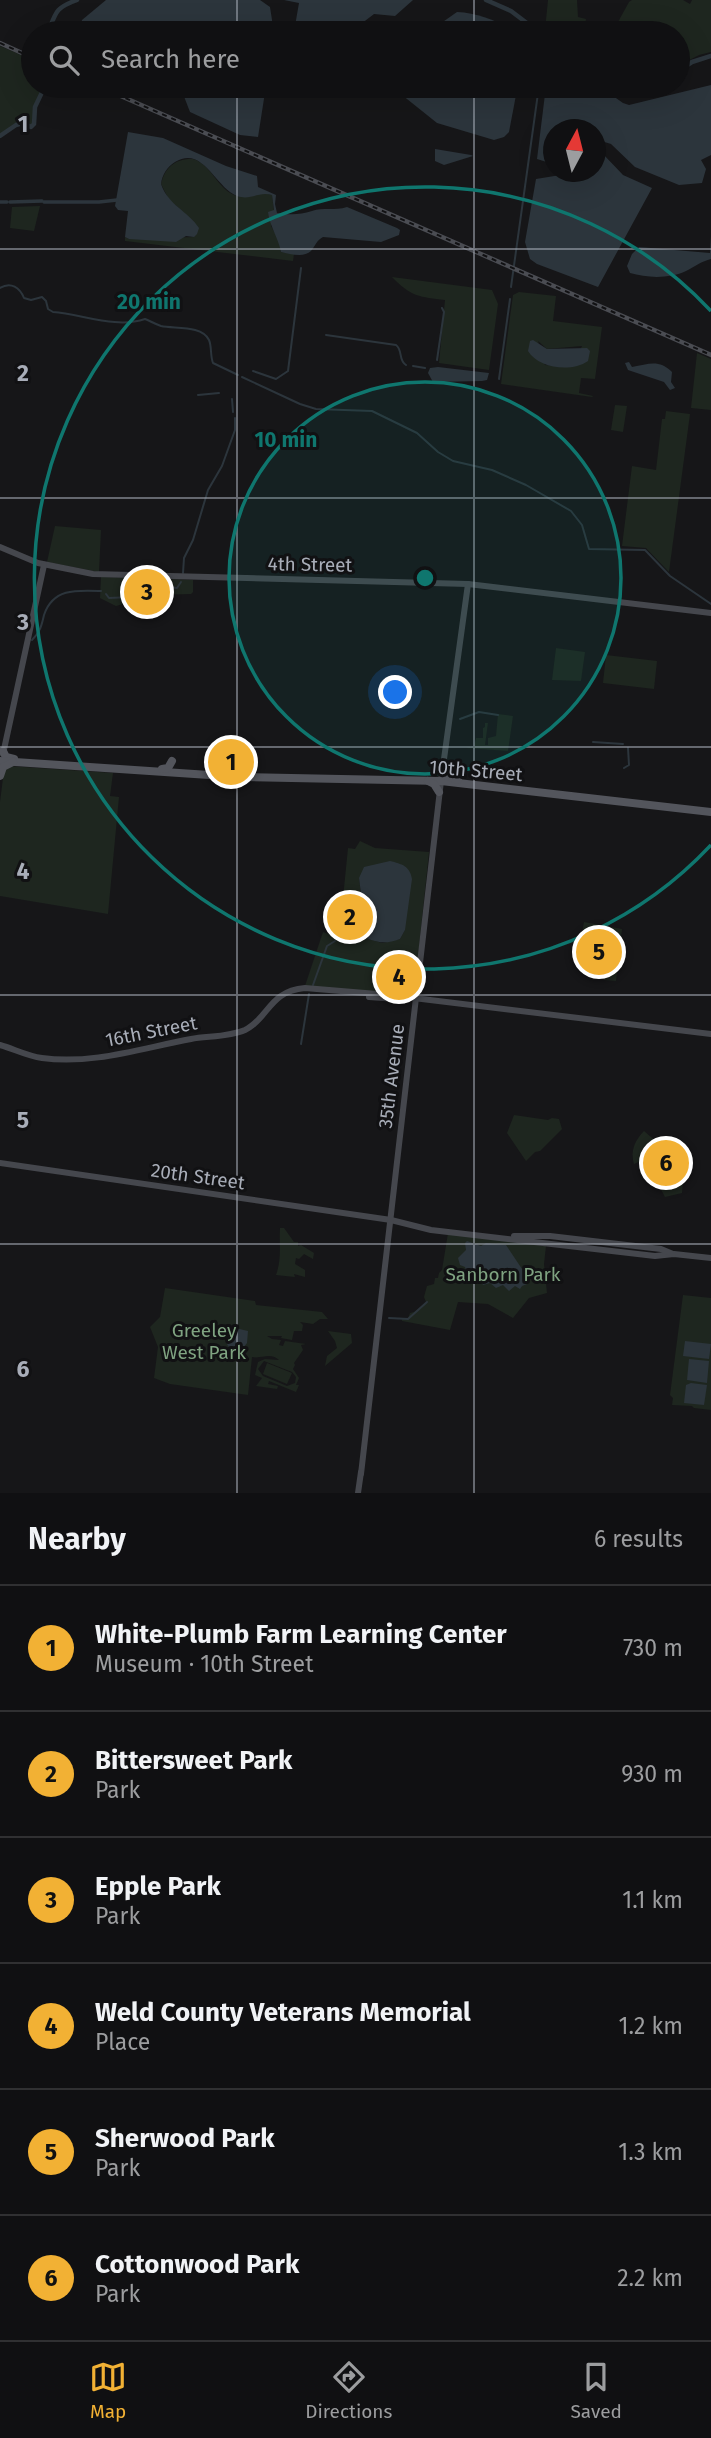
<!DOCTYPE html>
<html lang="en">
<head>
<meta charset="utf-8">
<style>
	body { margin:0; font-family:"Fira Sans",sans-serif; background:#1e1e20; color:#f1f3f6 }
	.compass { position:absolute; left:543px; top:119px; width:63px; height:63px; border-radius:50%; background:#101012; box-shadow:0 7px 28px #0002; rotate:7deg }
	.you { position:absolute; left:396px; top:693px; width:24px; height:24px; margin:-18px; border:5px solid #fff; border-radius:50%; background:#1a73e8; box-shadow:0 0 0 10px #1a73e833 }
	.badge { display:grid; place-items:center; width:46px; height:46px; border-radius:50%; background:#f2b134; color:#111; font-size:23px; font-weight:700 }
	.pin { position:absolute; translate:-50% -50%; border:4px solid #fff; box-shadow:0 2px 7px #0006 }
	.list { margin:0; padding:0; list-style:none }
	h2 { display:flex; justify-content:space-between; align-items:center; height:91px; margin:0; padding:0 28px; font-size:30px }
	h2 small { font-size:23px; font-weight:400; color:#9c9d9f }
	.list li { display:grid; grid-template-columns:46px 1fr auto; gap:21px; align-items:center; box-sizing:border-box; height:126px; padding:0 28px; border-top:2px solid #303032 }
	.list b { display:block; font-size:26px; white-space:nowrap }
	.list p { margin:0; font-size:23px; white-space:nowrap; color:#9c9d9f }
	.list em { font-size:23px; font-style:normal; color:#9c9d9f }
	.icon { flex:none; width:38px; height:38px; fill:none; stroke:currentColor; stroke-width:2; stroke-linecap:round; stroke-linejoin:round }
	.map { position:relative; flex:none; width:711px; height:1493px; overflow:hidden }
	.search { position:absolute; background:#101012; box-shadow:0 7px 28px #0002; left:21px; right:21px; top:21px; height:77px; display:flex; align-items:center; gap:18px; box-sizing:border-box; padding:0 24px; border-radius:38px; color:#9c9d9f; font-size:26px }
	.sheet { height:847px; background:#101012 }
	nav { display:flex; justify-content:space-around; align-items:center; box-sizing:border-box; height:98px; border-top:2px solid #303032; background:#101012; font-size:19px; color:#9c9d9f }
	nav a { display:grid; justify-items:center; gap:4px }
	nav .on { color:#f2b134 }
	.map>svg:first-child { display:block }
	.green { fill:#1e261f; fill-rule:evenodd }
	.water { fill:#2c353c }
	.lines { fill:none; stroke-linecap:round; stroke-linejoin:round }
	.stream { stroke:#2c353c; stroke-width:2 }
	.canal { stroke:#2c353c; stroke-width:3.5 }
	.river { stroke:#2c353c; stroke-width:4.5 }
	.secondary { stroke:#45474d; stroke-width:6 }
	.primary { stroke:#53555c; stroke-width:8 }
	.rail-casing { stroke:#4a4c52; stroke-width:4.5 }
	.rail { stroke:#111113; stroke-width:2; stroke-dasharray:5; stroke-linecap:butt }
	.grid { fill:none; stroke:#a8adb8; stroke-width:2; stroke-opacity:0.55 }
	.ring { fill:none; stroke:#0f766e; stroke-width:3.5 }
	.labels { text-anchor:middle; stroke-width:6; stroke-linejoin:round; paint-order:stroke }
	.street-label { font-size:19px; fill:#a8adb8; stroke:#111113 }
	.park-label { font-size:19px; fill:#7fa381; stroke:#111113 }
	.grid-label { font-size:23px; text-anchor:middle; font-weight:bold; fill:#a8adb8; stroke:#111113; stroke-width:6; stroke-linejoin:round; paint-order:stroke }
	.centre { fill:#0f766e; stroke:#111113; stroke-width:3.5 }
	.ring-label { font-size:21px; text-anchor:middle; font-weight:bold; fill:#0f766e; stroke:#111113; stroke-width:6; stroke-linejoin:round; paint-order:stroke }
</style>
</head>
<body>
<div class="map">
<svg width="711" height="1493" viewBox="0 0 711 1493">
	<rect width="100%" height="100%" fill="#161618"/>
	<!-- green -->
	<g class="green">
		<path d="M548 0H577L578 17 586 19 584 32 595 33H547L545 30Z"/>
		<path d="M632 0H683L690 4 692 0H711V52L699 55 678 66V33H612L629 2Z"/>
		<path d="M0 46 33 60V86H47L36 107 34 124 31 127 23 123 16 125 0 136Z"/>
		<path d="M193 159C212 165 216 187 234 195 246 199 260 191 272 195L274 211 271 226 279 240 281 252 294 254 293 261 125 241V237L129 239 194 237 181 210 169 200 161 184C165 167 176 158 193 159Z"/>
		<path d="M40 206 34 231 10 228 12 207Z"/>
		<path d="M392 277 492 290 498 304 489 370 439 363 445 300C420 297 411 297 392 277Z"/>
		<path d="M519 292 556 296 553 321 602 327 595 379 581 378 579 393 593 396 592 397 501 384 513 295ZM538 341 547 349 582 346 572 367 545 365Z"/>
		<path d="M697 353 711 359V410L691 408Z"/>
		<path d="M615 405 627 406 623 432 611 430Z"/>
		<path d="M666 411 690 414 669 572 646 548 622 546 632 466 656 470 662 419H665Z"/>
		<path d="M55 526 101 530 99 572 47 562Z"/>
		<path d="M101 577 193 580V592L191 594 156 595 116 606 100 598Z"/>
		<path d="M556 648 585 652 581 681 552 680Z"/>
		<path d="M606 655 657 661 654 689 603 683Z"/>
		<path d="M498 714 513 716 508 751 466 748 474 746 476 738H483V728L485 727V723H488L485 745H488V738L496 736Z"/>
		<path d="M8 766 113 773 110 796 119 797 108 914 0 896V802L4 770Z"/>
		<path d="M360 841 375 848 429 852 414 995 305 986 323 932 329 934 340 928 348 848 355 849ZM359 878 405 930 400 939 382 943 353 934V928L359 920 357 905 361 894Z"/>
		<path d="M584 922 622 929 616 981 604 980 596 968 584 965 575 959 579 950Z"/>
		<path d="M514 1115 548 1120 552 1118 559 1119 562 1129 540 1151 535 1152 526 1161 507 1133Z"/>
		<path d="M644 1131 659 1144 682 1155 685 1161 682 1193 665 1197 645 1159 634 1164C630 1151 635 1140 644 1131Z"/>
		<path d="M280 1228H284L294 1242H298V1246L301 1245 314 1253 313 1259 304 1254 299 1259 296 1258 295 1264 305 1270V1277L294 1274 295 1277 276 1275C282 1259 279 1244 280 1228Z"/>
		<path d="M448 1233 546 1246 544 1264 547 1293 529 1298 513 1318 488 1304 458 1302 450 1330 402 1321V1318H408L410 1313 417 1311 426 1302 424 1297 427 1286 434 1284 435 1278H438L439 1273 442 1270Z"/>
		<path d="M165 1288 255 1301 256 1305 322 1312 328 1319H320L313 1324 300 1322 303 1325 302 1331H294L292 1340 281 1338 282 1336H267L272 1339 281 1340 279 1345 283 1346 285 1341 306 1344 301 1345 303 1350 294 1363 295 1365 293 1369 299 1378 296 1385H299L296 1392 269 1381 268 1384 278 1386 277 1389 256 1386 262 1378 255 1375 258 1362 265 1359 279 1360C270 1352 262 1359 252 1357L248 1395 170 1384 154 1378 158 1347 150 1327 160 1317ZM264 1361 292 1372 296 1377 295 1383 287 1386 263 1376 258 1369Z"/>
		<path d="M683 1295 711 1298V1410L694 1408 692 1406 672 1405 673 1398 670 1395Z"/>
		<path d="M328 1331 351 1334 352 1343 325 1366 327 1356 337 1348 335 1341Z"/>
		<path d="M267 1363 292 1373 287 1384 263 1374Z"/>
	</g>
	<!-- water -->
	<g class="water">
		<path d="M106 0H260L270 7 274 33H78L82 20Z"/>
		<path d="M284 0H413L395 16 374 14 357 27 345 28 341 33H298L295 26 299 3Z"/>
		<path d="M457 12C480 13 500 23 520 33H437V26Z"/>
		<path d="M711 85V155L701 160 706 169 702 183 679 185 635 167 611 144 598 140 596 143V130H554L553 164 537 159 546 86H599L623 103 629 105Z"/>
		<path d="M180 86H266L258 137 240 135 190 112Z"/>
		<path d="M400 86H514L516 95 509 132 504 137 494 140 437 123 402 95Z"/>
		<path d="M128 132 163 138 226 166 257 176 258 187 276 195 275 204 277 213C291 215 299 215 312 211 323 207 335 211 347 207L397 228 400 230 399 235 381 242 323 237C316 241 316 245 311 251 304 258 290 254 281 252 278 237 270 227 268 212L274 210 272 195C258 191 251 201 237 196 215 187 203 145 175 162 167 167 162 175 161 184 168 205 188 211 199 228L197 234 194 237 186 236 176 242 129 239 125 237 128 211 118 210 115 206Z"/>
		<path d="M435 149 471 155 473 156 444 165 435 161Z"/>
		<path d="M603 154 623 175 652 188 598 287 537 264 530 259 525 242 536 179 579 172H596V160Z"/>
		<path d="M711 236V259C702 261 694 267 686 271 669 279 647 278 630 273L627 266 632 254 639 247 710 253Z"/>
		<path d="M533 340 547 349 587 348 590 351 588 361C571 373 538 368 528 351L530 341Z"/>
		<path d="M629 362 632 367C649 364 659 359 672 372L671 382 675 388 670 390 664 382 628 370 625 363Z"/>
		<path d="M438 367 489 373 487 380 482 381 433 382 428 373 430 368Z"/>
		<path d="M390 861C402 864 410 866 412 879L405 930 400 939C382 946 372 941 356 933L349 937 359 920 357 901 361 894 359 878 364 867Z"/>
		<path d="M674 1159 680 1160C680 1169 679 1179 671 1184L666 1182 656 1165Z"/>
		<path d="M467 1241 481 1246 486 1243 506 1245 526 1275 527 1284 522 1286 520 1289 515 1286 509 1291 503 1285 496 1288 490 1283 483 1285 478 1276 468 1277 465 1267 460 1265 458 1258 466 1250 465 1243Z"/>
		<path d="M231 1327 248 1331 247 1343 240 1352C227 1352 225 1341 225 1330Z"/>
		<path d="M685 1341 711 1344 709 1359 683 1356Z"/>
		<path d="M689 1359 709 1361 707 1383 687 1380Z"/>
		<path d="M691 1383 707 1385 704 1405 684 1403 686 1385Z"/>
	</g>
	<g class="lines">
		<!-- stream -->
		<g class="stream">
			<path d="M511 287 539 86"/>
			<path d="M0 288C11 281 20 288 24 298L31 300 42 297 46 301 48 309 53 312C82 314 116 329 145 319 150 321 155 324 161 326 175 329 202 325 209 340 212 347 210 355 213 363L238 375"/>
			<path d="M326 335 396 345C403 350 398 360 406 365"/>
			<path d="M437 360 444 312 442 308"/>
			<path d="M413 366 425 368"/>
			<path d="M253 371 276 379 288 371 301 268"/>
			<path d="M242 377 300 404 316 409 372 411 417 433 438 452 453 461 492 470 526 485 571 511 582 525 589 549 645 550 670 576 711 604"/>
			<path d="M499 379 510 299"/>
			<path d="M198 395 219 393"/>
			<path d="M232 399 233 412"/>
			<path d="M183 573 184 558 193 540 208 490 222 466 235 430V418"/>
			<path d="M106 594 109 598 131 597 144 585 177 588 181 582"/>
			<path d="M32 640C40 633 42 624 44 615 53 588 77 590 101 591"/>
			<path d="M460 719 479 712 498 715"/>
			<path d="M593 742 623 744"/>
			<path d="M624 768 629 765 628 748"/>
			<path d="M313 985 327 946 335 941"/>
			<path d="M301 1044 309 994"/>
			<path d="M389 1318 408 1319 427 1302"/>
		</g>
		<!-- canal -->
		<g class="canal">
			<path d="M0 202H7"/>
			<path d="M10 202 42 201"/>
			<path d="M44 202H99L117 200"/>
		</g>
		<!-- river -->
		<g class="river">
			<path d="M486 0 511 11 540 33"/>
			<path d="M48 33C56 12 55 8 77 0"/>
			<path d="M678 71 692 62 711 56"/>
			<path d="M621 86C636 93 645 94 660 86"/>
			<path d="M0 136 16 125 23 123 31 127 34 124 35 107 45 86"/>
		</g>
		<!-- secondary -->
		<g class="secondary">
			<path d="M0 547 38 563 93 574 468 584 711 613"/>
			<path d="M3 754 44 565"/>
			<path d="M369 997 397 999"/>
			<path d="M0 1045C14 1049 27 1056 42 1058 92 1065 142 1048 191 1039 208 1036 229 1037 245 1030 269 1018 269 991 305 988L389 995 711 1034"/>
			<path d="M0 1163 391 1220 431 1230 655 1256 674 1254 711 1258"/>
			<path d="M514 1236H550L661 1249 673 1254"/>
			<path d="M361 1474 441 781 468 584"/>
			<path d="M358 1493 361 1472"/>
		</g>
		<!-- primary -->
		<g class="primary">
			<path d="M3 751 6 757 14 759"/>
			<path d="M0 761 239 777 441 781 711 812"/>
			<path d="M443 768 447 776 458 780"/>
			<path d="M162 769 168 768 172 761"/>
			<path d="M0 776 3 767 13 762"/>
			<path d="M428 781 434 784 439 792"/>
		</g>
		<!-- rail casing -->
		<g class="rail-casing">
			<g id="rail">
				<path d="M0 43 33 58"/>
				<path d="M98 86 711 355"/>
			</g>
		</g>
		<!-- rail -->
		<use href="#rail" class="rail"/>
	</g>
	<!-- grid -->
	<path class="grid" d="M237 0V33M474 0V33M237 86V1493M474 86V1493M0 249H711M0 498H711M0 747H711M0 995H711M0 1244H711"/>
	<!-- distance rings -->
	<circle cx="425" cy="578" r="196" fill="#0f766e" fill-opacity=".12"/>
	<g class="ring">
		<circle cx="425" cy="578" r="196"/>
		<path d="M711 845A391 391 0 1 1 711 311"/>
	</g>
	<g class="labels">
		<!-- street labels -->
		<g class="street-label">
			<text transform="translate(310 564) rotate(1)" y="7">4th Street</text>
			<text transform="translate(476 770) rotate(5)" y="7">10th Street</text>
			<text transform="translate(151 1031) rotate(-11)" y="7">16th Street</text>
			<text transform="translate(391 1076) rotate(-83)" y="7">35th Avenue</text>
			<text transform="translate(198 1176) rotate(8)" y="7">20th Street</text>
		</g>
		<!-- park labels -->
		<g class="park-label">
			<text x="503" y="1281">Sanborn Park</text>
			<text x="204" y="1337">Greeley<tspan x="204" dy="22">West Park</tspan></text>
		</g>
	</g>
	<g class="grid-label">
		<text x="23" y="132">1</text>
		<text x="23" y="381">2</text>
		<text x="23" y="630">3</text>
		<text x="23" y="879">4</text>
		<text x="23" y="1128">5</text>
		<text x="23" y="1377">6</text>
	</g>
	<circle cx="425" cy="578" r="10" class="centre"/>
	<g class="ring-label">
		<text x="149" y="309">20 min</text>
		<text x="286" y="447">10 min</text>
	</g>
</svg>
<svg class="compass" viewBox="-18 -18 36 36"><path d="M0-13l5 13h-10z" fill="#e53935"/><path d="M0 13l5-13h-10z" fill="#9c9d9f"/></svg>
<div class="you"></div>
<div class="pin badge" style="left:231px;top:762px">1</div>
<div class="pin badge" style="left:350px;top:917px">2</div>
<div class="pin badge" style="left:147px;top:592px">3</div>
<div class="pin badge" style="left:399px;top:977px">4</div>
<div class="pin badge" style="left:599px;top:952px">5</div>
<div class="pin badge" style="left:666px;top:1163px">6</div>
<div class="search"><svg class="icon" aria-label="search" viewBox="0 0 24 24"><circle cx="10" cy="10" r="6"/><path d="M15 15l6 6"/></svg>Search here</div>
</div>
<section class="sheet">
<h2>Nearby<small>6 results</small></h2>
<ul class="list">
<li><span class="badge">1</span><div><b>White-Plumb Farm Learning Center</b><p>Museum · 10th Street</p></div><em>730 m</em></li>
<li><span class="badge">2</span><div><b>Bittersweet Park</b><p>Park</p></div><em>930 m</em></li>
<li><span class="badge">3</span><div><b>Epple Park</b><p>Park</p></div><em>1.1 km</em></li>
<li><span class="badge">4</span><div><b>Weld County Veterans Memorial</b><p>Place</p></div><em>1.2 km</em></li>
<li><span class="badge">5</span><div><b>Sherwood Park</b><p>Park</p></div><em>1.3 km</em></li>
<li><span class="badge">6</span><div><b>Cottonwood Park</b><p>Park</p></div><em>2.2 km</em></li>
</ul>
</section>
<nav>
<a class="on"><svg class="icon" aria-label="map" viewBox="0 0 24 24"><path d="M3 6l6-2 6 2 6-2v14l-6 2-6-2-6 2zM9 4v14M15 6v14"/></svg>Map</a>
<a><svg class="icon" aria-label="directions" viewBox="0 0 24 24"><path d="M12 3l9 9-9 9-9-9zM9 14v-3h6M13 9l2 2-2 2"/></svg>Directions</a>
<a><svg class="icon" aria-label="saved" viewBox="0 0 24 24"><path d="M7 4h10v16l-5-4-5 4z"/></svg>Saved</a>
</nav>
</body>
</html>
